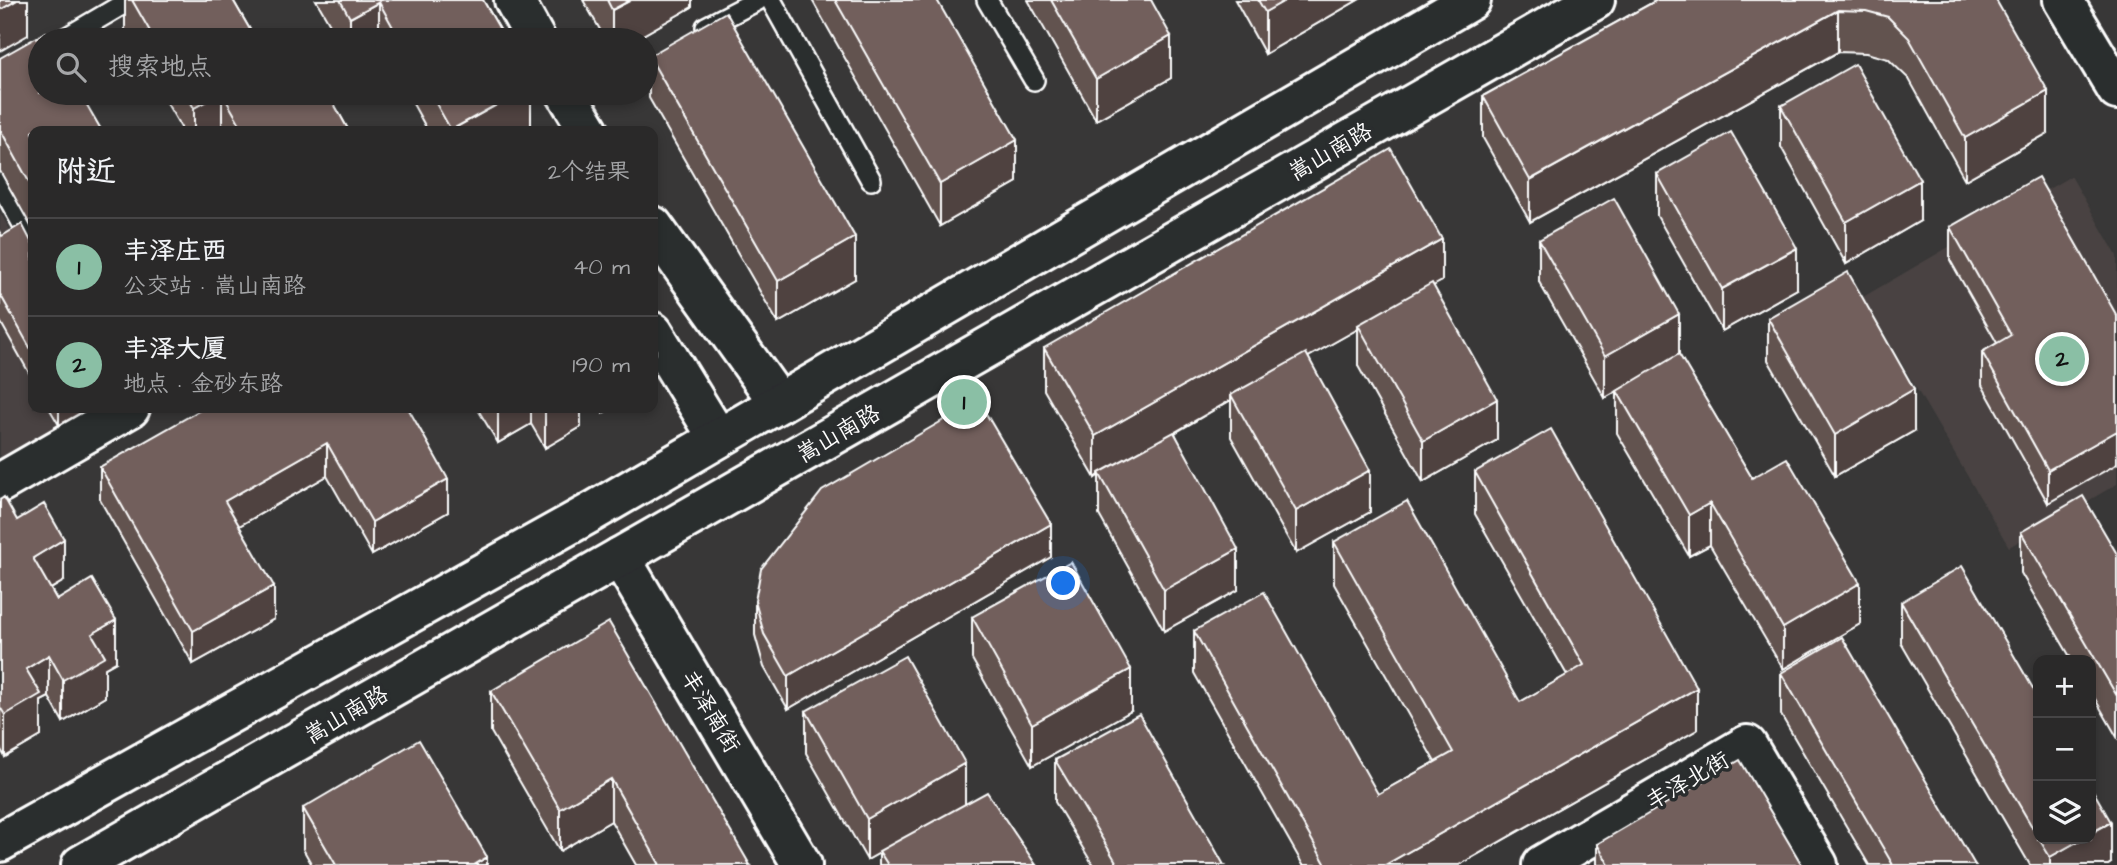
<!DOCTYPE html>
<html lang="zh">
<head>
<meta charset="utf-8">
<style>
	body { margin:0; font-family:"Architects Daughter","LXGW WenKai TC",sans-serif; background:#323131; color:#f1f3f6 }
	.controls { position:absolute; right:21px; bottom:21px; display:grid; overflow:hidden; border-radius:14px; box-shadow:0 4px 10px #0003 }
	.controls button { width:63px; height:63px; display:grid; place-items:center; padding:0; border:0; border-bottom:2px solid #464546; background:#2a2929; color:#f1f3f6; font:35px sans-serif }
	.you { position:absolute; left:1064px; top:584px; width:24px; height:24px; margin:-18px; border:5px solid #fff; border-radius:50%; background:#1a73e8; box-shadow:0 0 0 10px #1a73e833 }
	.badge { display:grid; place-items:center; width:46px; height:46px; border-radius:50%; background:#8abfa5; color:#111; font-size:23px; font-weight:700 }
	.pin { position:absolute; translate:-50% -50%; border:4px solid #fff; box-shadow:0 2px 7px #0006 }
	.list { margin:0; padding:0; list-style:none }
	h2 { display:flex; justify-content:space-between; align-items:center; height:91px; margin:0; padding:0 28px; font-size:30px }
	h2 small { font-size:23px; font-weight:400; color:#a5a6a8 }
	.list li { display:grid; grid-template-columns:46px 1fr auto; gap:21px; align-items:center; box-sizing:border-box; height:98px; padding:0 28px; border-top:2px solid #464546 }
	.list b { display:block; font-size:26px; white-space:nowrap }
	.list p { margin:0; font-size:23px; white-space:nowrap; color:#a5a6a8 }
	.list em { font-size:23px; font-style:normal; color:#a5a6a8 }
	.icon { flex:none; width:38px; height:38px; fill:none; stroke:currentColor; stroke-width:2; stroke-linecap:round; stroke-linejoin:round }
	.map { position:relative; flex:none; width:2117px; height:865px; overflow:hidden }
	.search { position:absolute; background:#2a2929; box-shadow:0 4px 10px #0003; left:28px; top:28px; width:630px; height:77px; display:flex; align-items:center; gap:18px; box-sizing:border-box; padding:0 24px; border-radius:38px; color:#a5a6a8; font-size:26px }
	.panel { position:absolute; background:#2a2929; box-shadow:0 4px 10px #0003; left:28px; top:126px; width:630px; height:287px; border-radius:14px }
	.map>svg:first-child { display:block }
	.built { fill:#494342 }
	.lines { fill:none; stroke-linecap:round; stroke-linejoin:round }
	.service-casing { stroke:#fff; stroke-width:24 }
	.minor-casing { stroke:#fff; stroke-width:44 }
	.tertiary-casing { stroke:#fff; stroke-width:44 }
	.primary-casing { stroke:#fff; stroke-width:44 }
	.service { stroke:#2a2d2e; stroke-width:19 }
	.minor { stroke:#2a2d2e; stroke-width:38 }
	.tertiary { stroke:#2a2d2e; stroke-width:38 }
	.primary { stroke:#2a2d2e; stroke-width:38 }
	.wall { fill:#62524f; stroke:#fff; stroke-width:2 }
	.shaded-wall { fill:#504240; stroke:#fff; stroke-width:2 }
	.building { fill:#725f5c; stroke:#fff; stroke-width:2 }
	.labels { text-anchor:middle; stroke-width:7; stroke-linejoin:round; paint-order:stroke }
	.street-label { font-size:23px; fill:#fff; stroke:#2a2d2e }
</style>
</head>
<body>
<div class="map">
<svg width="2117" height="865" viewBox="0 0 2117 865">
	<rect width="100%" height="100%" fill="#383737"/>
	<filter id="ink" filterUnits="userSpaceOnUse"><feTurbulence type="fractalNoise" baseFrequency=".0143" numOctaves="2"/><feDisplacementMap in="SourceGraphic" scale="14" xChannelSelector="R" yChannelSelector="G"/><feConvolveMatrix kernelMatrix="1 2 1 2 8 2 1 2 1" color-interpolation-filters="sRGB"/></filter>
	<g filter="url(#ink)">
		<!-- built -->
		<g class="built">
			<path d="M2071 176 2117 256V484L2009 547 1863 297Z"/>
			<path d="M0 212 33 272V408H89L0 458Z"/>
		</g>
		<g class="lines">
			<!-- service casing -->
			<g class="service-casing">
				<g id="service">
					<path d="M771 0 871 180"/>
					<path d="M987 0 1034 80"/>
					<path d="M706 27 758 0"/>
					<path d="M62 40 130 0"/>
					<path d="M0 183 33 242"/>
				</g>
			</g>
			<!-- minor casing -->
			<g class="minor-casing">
				<g id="minor">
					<path d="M514 0 536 40"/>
					<path d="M566 93 589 131"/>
					<path d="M653 226 779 403"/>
					<path d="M653 332 718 438"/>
					<path d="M0 483 130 408"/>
					<path d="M620 557 802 865"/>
					<path d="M1542 865 1747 745 1818 865"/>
				</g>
			</g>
			<!-- tertiary casing -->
			<g class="tertiary-casing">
				<g id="tertiary">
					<path d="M0 842 592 512 1471 0"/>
					<path d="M81 865 1595 0"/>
				</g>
			</g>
			<!-- primary casing -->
			<g class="primary-casing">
				<path id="primary" d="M2063 0 2117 90"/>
			</g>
			<!-- service -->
			<use href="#service" class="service"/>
			<!-- minor -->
			<use href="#minor" class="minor"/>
			<!-- tertiary -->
			<use href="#tertiary" class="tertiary"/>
			<!-- primary -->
			<use href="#primary" class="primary"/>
		</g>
		<!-- wall -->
		<g class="wall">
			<path d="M125 0H233L256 40H131L125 29Z"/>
			<path d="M316 0H483L506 40H339Z"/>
			<path d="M583 0H692V7L634 40H606Z"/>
			<path d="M812 0H937L1017 182 940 226Z"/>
			<path d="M1028 0H1151L1171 78 1096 120Z"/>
			<path d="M1235 0H1358L1265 54Z"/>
			<path d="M1657 0H1996L2048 133 1965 180 1909 79 1888 59 1866 53 1838 52 1530 222 1483 138V96Z"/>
			<path d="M649 56 855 279 778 323 649 98Z"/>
			<path d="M0 58 33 131V230L0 171Z"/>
			<path d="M161 93H328L349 131H183Z"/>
			<path d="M407 93H531V127L524 131H428Z"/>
			<path d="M1781 106 1920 221 1846 264 1781 147Z"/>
			<path d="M1657 174 1797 289 1722 331 1657 216Z"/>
			<path d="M1950 227 2117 316 2048 503 1982 385V352L1997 343 1950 260Z"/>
			<path d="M0 233 2 236 33 245V380L0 321Z"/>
			<path d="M1539 240 1679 355 1752 478 1860 624 1783 669 1710 545 1689 556 1617 433V391L1628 385 1605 398 1539 282Z"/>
			<path d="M1442 281 1433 285 1497 440 1423 482 1358 366V329L1308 357 1370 512 1296 553 1231 437V400L1175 433 1238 590 1164 631 1099 515V475L1095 478 1044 390V348Z"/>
			<path d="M1768 318 1914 431 1835 476 1768 360Z"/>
			<path d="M49 408H89L59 425Z"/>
			<path d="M408 408 448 512 372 555 327 476 239 526 274 619 193 664 100 500V467Z"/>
			<path d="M477 408H581V427L545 448 531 424 498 443Z"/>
			<path d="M1475 472 1697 730 1459 865H1303L1194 673V631L1378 794 1435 762 1334 584V542L1520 702 1567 675 1475 514Z"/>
			<path d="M0 500 64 581 51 589 57 600 116 662 105 668V697L63 722 49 697 41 701V736L5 757 0 748Z"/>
			<path d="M2021 532 2117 554V737L2091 692V660H2072L2021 573Z"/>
			<path d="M1051 557 788 709 764 667 755 635V601Z"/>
			<path d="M1901 602 2038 697V839H2091L2111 863 2108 865H2030L1901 643Z"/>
			<path d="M972 617 1131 711 1032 766 972 659Z"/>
			<path d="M1781 673 1975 865H1869L1781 715Z"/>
			<path d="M491 691 750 865H636L611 821 560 851 491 732Z"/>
			<path d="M806 711 965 804 1036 865H879V853L867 860 806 753Z"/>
			<path d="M1055 760 1224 865H1093L1055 802Z"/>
			<path d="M303 808 487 865H312L303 849Z"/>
			<path d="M1597 844 1802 865H1597Z"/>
		</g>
		<!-- shaded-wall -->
		<g class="shaded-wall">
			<path d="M17 0H28V35L0 51V10Z"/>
			<path d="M631 0H692V7L634 40H612V10Z"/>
			<path d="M1286 0H1358L1265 54V12Z"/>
			<path d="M379 2V40H350V18Z"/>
			<path d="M1838 10V52L1530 222V180Z"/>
			<path d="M1171 36V78L1096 120V79Z"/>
			<path d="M2048 91V133L1965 180V138Z"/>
			<path d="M221 93H222V131H194V108Z"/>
			<path d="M518 93H531V127L524 131H451V130Z"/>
			<path d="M1017 140V182L940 226V184Z"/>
			<path d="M1920 180V221L1846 264V222Z"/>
			<path d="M855 237V279L778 323V281Z"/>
			<path d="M1442 239V281L1359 328 1358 325V329L1234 399 1231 395V400L1100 475 1099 473V475L1095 478V436Z"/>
			<path d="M1797 248V289L1722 331V289Z"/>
			<path d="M656 312V354L653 356V314Z"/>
			<path d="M1679 314V356L1605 398V356Z"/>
			<path d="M1914 389V431L1835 476V435Z"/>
			<path d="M1497 399V440L1423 482V441Z"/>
			<path d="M59 408H89L59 425Z"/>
			<path d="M498 408H531V424L498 443Z"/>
			<path d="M545 408H581V427L545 448Z"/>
			<path d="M603 408H612L603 413Z"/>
			<path d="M2117 431V464L2048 503V470Z"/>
			<path d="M327 443V476L225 534V501Z"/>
			<path d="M1370 470V512L1296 553V511Z"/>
			<path d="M448 479V512L372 555V522Z"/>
			<path d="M1710 503V545L1689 556V515Z"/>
			<path d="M1051 524V557L788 709V676Z"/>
			<path d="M64 539V581L33 599V558Z"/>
			<path d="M1238 549V590L1164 631V590Z"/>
			<path d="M1860 583V624L1783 669V628Z"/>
			<path d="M274 586V619L193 664V631Z"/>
			<path d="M116 620V662L105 668V697L63 722V680L92 634Z"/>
			<path d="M49 655V697L41 701V736L5 757V715L26 669Z"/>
			<path d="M1131 669V711L1032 766V724Z"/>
			<path d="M1697 688V730L1459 865H1385Z"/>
			<path d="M965 763V805L867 860V819Z"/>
			<path d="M611 779V821L560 851V809Z"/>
			<path d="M2111 822V863L2108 865H2050V857L2082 839H2091V833Z"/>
			<path d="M487 857V865H474Z"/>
		</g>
		<!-- building -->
		<g class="building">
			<path d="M0 0H17L0 10Z"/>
			<path d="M132 0H233L256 40H155Z"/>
			<path d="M340 0H483L506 40H400L379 2 350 18Z"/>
			<path d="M607 0H631L612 10Z"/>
			<path d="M835 0H937L1017 140 940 184Z"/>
			<path d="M1051 0H1151L1171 36 1096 79Z"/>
			<path d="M1258 0H1286L1265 12Z"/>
			<path d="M1657 0H1996L2048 91 1965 138 1909 38 1888 17 1866 11 1838 10 1530 180 1483 96Z"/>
			<path d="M726 12 855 237 778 281 649 56Z"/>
			<path d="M46 32 51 40H40V93H80L102 131H33V189L0 129V58Z"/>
			<path d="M1855 64 1920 180 1846 222 1781 106Z"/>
			<path d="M185 93H221L194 108Z"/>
			<path d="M222 93H328L349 131H244Z"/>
			<path d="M430 93H518L451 130Z"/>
			<path d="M1731 132 1797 248 1722 289 1657 174Z"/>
			<path d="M1391 149 1442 239 1095 436 1044 348Z"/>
			<path d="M2038 177 2117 316V431L2048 470 1982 352 2011 335 1950 227Z"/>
			<path d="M1614 198 1679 314 1605 356 1539 240Z"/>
			<path d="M22 224 33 245V353L0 294V233L2 236Z"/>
			<path d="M1848 272 1914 389 1835 435 1768 318Z"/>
			<path d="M1432 283 1497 399 1423 441 1358 325Z"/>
			<path d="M1306 353 1370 470 1296 511 1231 395Z"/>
			<path d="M1679 354 1752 478 1787 458 1860 583 1783 628 1710 503 1689 515 1617 391Z"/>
			<path d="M978 400 1051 524 788 676 764 634 755 601 761 569 822 491Z"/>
			<path d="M204 408H408L448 479 372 522 327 443 225 501 274 586 193 631 100 467Z"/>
			<path d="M1551 429 1697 688 1385 865H1326L1194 631 1264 592 1378 794 1453 752 1334 542 1407 501 1520 702 1584 665 1475 472Z"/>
			<path d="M1174 432 1238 549 1164 590 1099 473Z"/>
			<path d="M2083 496 2117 554V696L2021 532Z"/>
			<path d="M4 497 17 520 44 504 64 539 33 558 57 600 92 579 116 620 92 634 105 656 63 680 49 655 26 669 41 694 5 715 0 707V500Z"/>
			<path d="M1071 562 1131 669 1032 724 972 617Z"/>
			<path d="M1962 566 2038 697V837L1901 602Z"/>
			<path d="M609 622 750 865H660L611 779 560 809 491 691Z"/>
			<path d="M1842 637 1975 865H1893L1781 673Z"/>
			<path d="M905 656 965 763 867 819 806 711Z"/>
			<path d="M1139 714 1224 865H1118L1055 760Z"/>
			<path d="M419 740 487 857 474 865H336L303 808Z"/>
			<path d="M1740 760 1802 865H1609L1597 844Z"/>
			<path d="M2091 787 2111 822 2091 833Z"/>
			<path d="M987 792 1036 865H888L879 851Z"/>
			<path d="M2039 839H2082L2050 857Z"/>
		</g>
	</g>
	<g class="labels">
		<!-- street labels -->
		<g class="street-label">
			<text transform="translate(1330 151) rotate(-30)" y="8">嵩山南路</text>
			<text transform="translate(838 433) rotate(-30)" y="8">嵩山南路</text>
			<text transform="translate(711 711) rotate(59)" y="8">丰泽南街</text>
			<text transform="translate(346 714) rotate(-30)" y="8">嵩山南路</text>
			<text transform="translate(1687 780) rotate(-30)" y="8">丰泽北街</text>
		</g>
	</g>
</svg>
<div class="controls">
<button>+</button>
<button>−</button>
<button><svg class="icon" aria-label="layers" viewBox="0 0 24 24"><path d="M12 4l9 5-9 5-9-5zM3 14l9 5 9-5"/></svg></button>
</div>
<div class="you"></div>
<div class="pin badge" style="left:964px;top:402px">1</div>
<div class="pin badge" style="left:2062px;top:359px">2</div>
<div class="search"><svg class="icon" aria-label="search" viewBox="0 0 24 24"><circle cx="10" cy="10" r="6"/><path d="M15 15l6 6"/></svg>搜索地点</div>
<section class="panel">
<h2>附近<small>2个结果</small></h2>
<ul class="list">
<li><span class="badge">1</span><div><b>丰泽庄西</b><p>公交站 · 嵩山南路</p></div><em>40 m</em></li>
<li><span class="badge">2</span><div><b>丰泽大厦</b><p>地点 · 金砂东路</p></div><em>190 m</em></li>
</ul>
</section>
</div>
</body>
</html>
